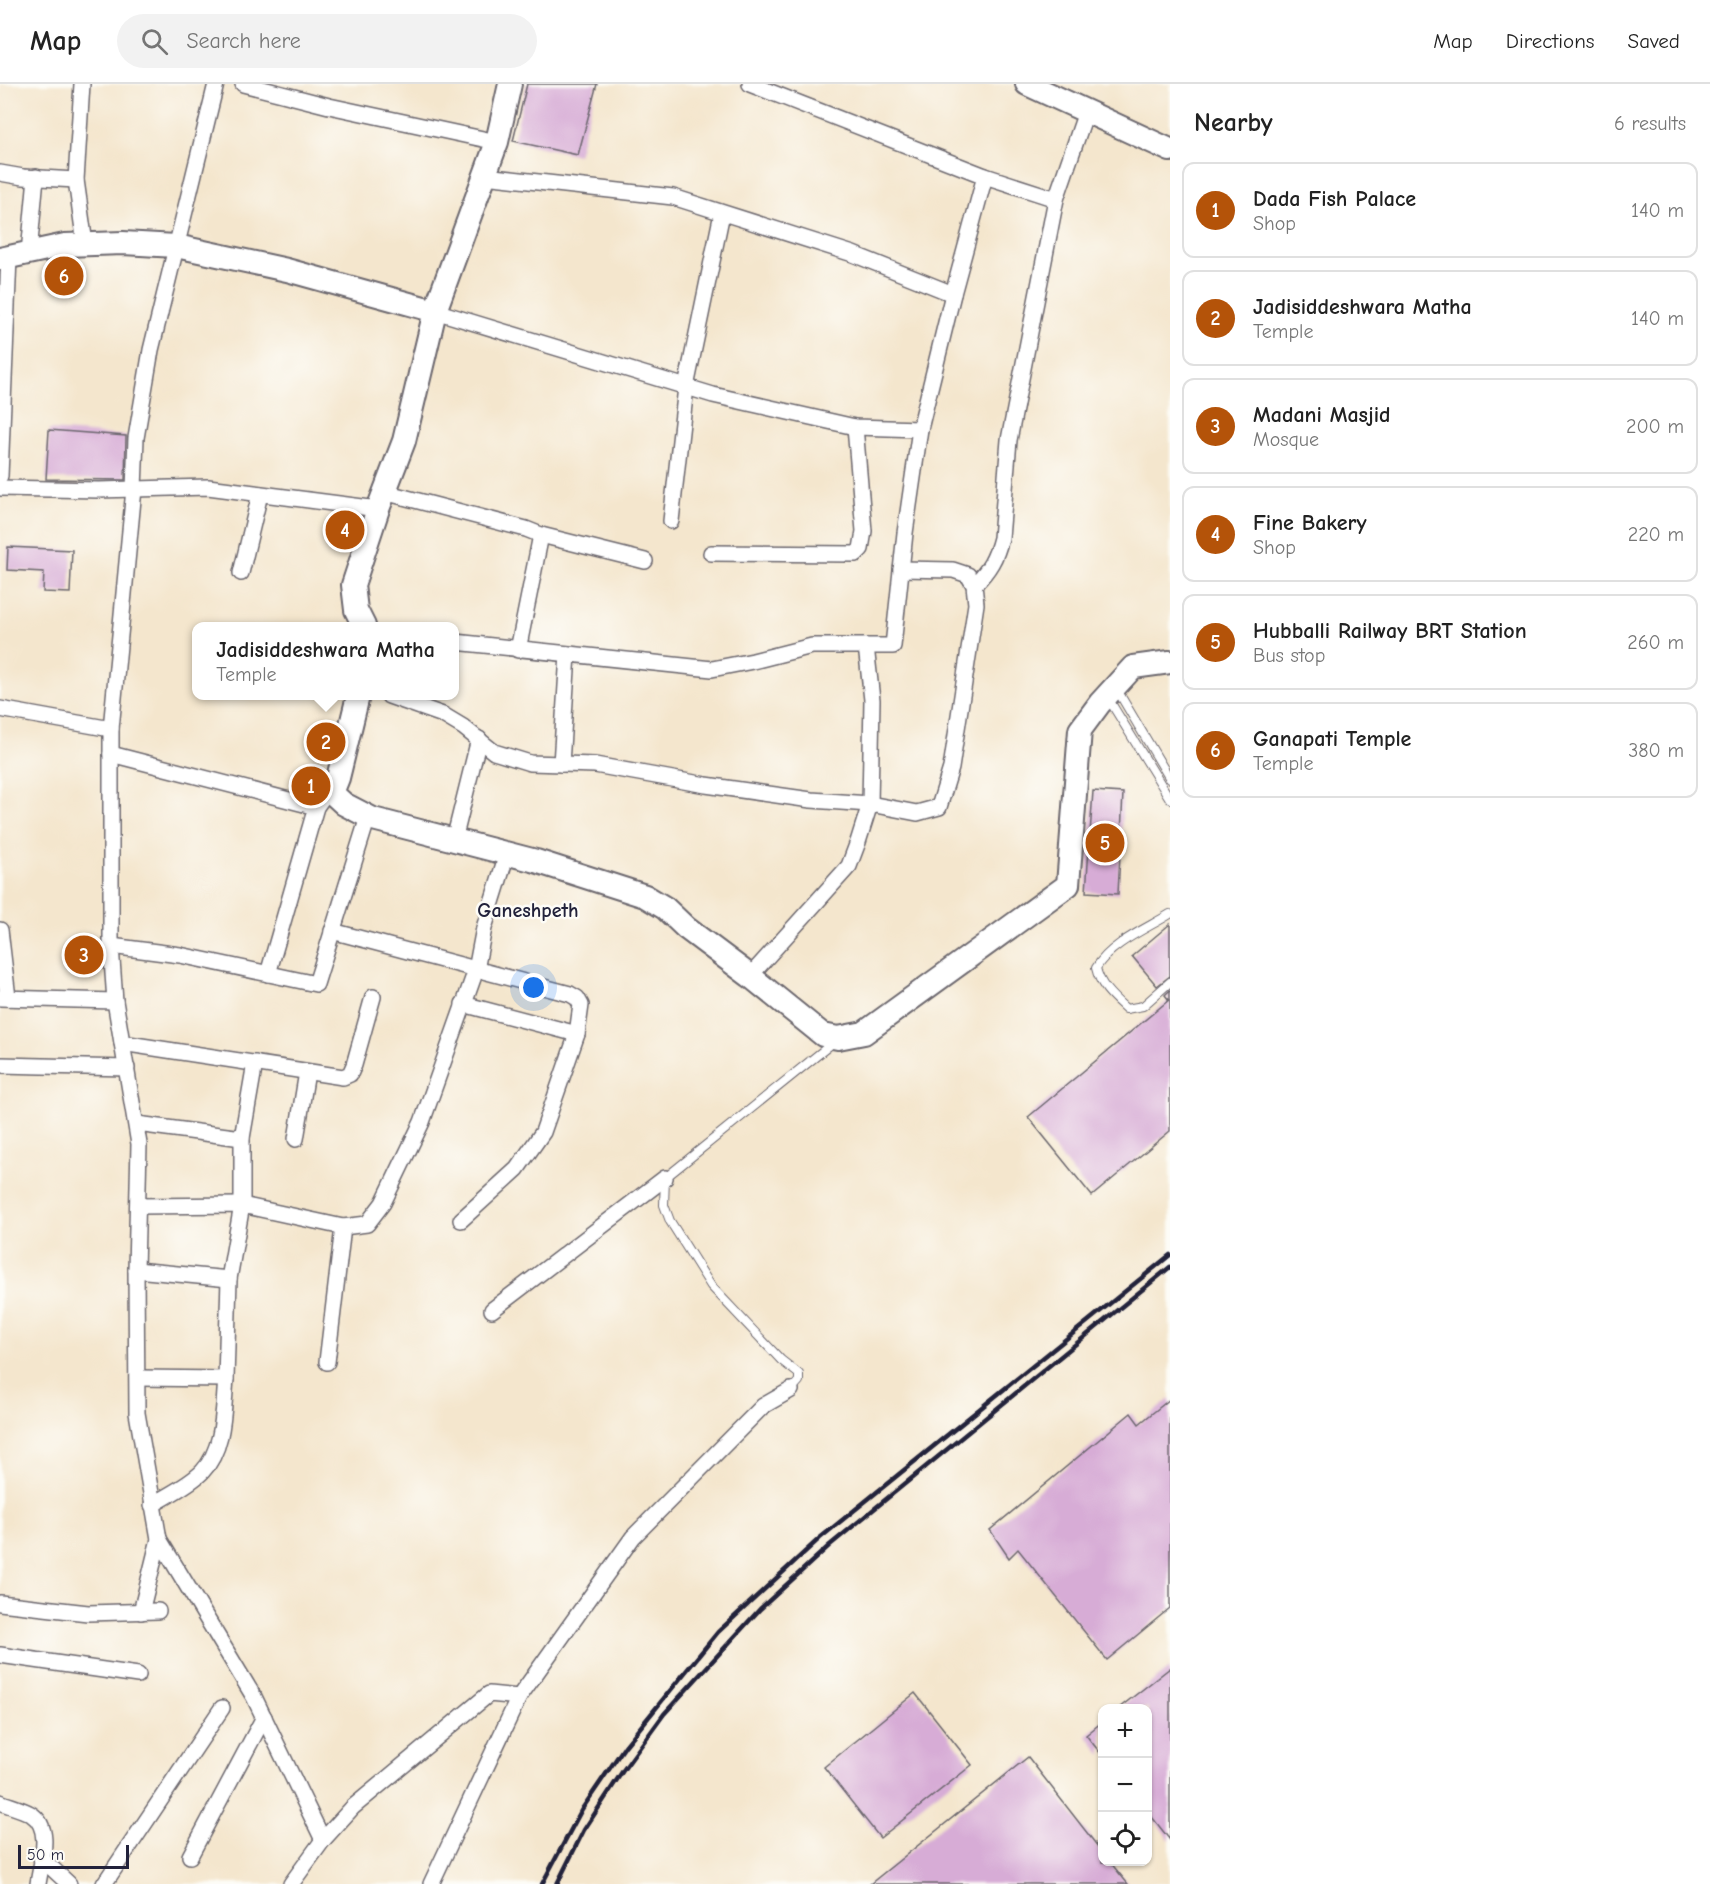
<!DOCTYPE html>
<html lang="en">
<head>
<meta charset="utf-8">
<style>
	body { margin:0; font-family:"Comic Neue",sans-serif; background:#f2f2f2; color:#222 }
	.controls { position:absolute; right:18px; bottom:18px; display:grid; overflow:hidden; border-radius:12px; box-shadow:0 2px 4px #0004 }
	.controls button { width:54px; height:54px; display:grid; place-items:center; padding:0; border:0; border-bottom:2px solid #e0e0e0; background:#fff; color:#222; font:30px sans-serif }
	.scale { position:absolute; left:18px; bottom:15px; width:111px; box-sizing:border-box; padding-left:6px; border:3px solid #22223b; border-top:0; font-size:16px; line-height:21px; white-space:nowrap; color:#22223b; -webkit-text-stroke:4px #fdfcf7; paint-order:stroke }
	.you { position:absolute; left:534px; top:904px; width:21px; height:21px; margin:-15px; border:4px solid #fff; border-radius:50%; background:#1a73e8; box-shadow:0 0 0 9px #1a73e833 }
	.badge { display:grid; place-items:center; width:39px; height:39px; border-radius:50%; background:#b45309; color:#fff; font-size:20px; font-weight:700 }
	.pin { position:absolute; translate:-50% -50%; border:3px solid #fff; box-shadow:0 2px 6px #0006 }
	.popup { position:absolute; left:192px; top:538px; width:267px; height:78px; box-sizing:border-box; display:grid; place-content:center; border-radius:12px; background:#fff; filter:drop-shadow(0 2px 4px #0005); font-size:20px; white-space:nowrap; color:#767676 }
	.popup b { font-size:22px; color:#222 }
	.popup::after { content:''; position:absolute; left:50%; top:100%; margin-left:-12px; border:12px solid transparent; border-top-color:#fff }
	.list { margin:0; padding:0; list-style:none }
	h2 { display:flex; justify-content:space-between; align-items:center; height:78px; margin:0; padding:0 24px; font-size:26px }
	h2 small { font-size:20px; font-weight:400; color:#767676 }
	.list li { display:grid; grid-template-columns:39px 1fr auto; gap:18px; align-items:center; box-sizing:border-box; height:96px; margin:0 12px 12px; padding:0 12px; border:2px solid #e0e0e0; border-radius:12px }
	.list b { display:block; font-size:22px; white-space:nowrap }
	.list p { margin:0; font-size:20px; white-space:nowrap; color:#767676 }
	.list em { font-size:20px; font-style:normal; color:#767676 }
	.icon { flex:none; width:33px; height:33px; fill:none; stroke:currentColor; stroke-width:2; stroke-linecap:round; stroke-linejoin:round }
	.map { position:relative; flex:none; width:1170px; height:1800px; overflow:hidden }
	header { display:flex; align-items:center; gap:36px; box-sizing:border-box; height:84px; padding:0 30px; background:#fff; border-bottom:2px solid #e0e0e0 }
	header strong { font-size:28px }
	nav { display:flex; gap:33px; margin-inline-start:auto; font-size:21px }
	.search { width:420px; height:54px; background:#f2f2f2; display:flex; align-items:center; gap:15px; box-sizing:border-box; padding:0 21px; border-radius:33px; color:#767676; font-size:22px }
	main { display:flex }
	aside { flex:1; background:#fff }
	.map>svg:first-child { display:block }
	.building { fill:#d7acd6 }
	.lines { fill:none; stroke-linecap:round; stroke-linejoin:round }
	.lane-casing { stroke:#6c676e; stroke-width:10 }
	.street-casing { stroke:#6c676e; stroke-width:18 }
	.secondary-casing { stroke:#6c676e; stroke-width:26 }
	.lane { stroke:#fff; stroke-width:8 }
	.street { stroke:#fff; stroke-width:15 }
	.secondary { stroke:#fff; stroke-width:22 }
	.rail { stroke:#22223b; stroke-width:4.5 }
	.labels { text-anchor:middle; stroke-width:5; stroke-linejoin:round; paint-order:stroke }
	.neighbourhood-label { font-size:20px; font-weight:bold; fill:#22223b; stroke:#fdfcf7 }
</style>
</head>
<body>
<header>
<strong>Map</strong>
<div class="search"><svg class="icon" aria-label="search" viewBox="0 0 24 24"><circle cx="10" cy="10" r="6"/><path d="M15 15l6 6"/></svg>Search here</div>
<nav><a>Map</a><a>Directions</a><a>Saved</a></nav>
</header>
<main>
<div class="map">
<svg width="1170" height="1800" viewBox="0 0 1170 1800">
	<rect width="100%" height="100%" fill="#fdfcf7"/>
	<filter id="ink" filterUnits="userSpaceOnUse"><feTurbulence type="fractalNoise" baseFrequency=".0167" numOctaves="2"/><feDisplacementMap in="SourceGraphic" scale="12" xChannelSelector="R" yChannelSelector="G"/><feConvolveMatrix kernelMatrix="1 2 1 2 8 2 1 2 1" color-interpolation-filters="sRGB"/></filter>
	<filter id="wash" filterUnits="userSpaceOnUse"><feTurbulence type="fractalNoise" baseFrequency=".008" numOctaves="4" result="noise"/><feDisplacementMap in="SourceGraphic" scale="24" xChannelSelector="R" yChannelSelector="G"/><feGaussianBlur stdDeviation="1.35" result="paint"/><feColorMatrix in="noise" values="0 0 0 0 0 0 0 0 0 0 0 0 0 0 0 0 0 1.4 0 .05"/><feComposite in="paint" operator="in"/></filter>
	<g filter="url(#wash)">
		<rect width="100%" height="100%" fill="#f4e6cd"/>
		<g id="blocks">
			<!-- building -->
			<g class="building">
				<path d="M527 0H597L578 71 513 57Z"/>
				<path d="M49 346 126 352 125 396 46 395Z"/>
				<path d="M8 463 72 466 70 509 43 508 44 488 7 486Z"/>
				<path d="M1093 707 1123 709 1118 810 1086 808Z"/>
				<path d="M1170 840V892L1157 902 1132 872Z"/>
				<path d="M1170 906V1047L1092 1112 1028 1033 1169 916 1165 911Z"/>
				<path d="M1170 1315V1524L1107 1576 1018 1465 1009 1474 990 1446 1131 1329 1139 1340Z"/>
				<path d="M1170 1584V1756L1148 1728V1624H1119Z"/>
				<path d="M915 1609 972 1681 880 1754 824 1683Z"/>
				<path d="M1102 1638V1671L1086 1651Z"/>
				<path d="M1028 1673 1102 1768V1778H1110L1128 1800H870Z"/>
			</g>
		</g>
	</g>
	<g filter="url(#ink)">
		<use href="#blocks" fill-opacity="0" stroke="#6c676e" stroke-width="1.5"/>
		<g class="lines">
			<!-- lane casing -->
			<g class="lane-casing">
				<g id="lane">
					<path d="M1116 604 1170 695"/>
					<path d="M1108 614 1170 715"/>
					<path d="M1170 830C1146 845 1111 859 1096 884 1100 902 1113 913 1126 925L1143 922 1170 898"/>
					<path d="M791 1306 799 1297V1290L781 1276 711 1202 670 1137 664 1121 665 1094 835 957"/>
				</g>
			</g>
			<!-- street casing -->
			<g class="street-casing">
				<g id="street">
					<path d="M82 0 76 96 85 160"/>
					<path d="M243 0 329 22 497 58"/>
					<path d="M750 0 985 92 1056 115"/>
					<path d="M0 89 23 93 76 96"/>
					<path d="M29 169 36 93"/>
					<path d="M953 210 985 92"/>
					<path d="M435 227 713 311 855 343 920 345"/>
					<path d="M0 392 9 173"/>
					<path d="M0 404 99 406 208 403 378 425"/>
					<path d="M384 408 526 445 541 451 645 477"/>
					<path d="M671 437 686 303 722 129"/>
					<path d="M711 469 856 470 861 465 864 447 855 343"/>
					<path d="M241 489 260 410"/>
					<path d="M974 501C989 486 996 474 1001 454L1009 356 1056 115 1086 28"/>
					<path d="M455 558 712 585 753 577 812 562H893L905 449 920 345 953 210 853 170 673 113 484 92"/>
					<path d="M518 566 541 451"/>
					<path d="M389 612 443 631 463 643 494 668 530 679 595 681 706 701 811 716 870 720 917 729 939 723 951 684 976 520 974 501 968 491 953 486 901 485"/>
					<path d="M0 625 111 645"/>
					<path d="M111 670 316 723"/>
					<path d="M561 680 568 570"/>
					<path d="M454 756 479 655"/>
					<path d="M0 846 8 914"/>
					<path d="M332 847 570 910 577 914 581 921 577 950 543 1048 517 1085 461 1136"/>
					<path d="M111 862 180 871 316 900 368 733"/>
					<path d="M268 890 316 723 321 716"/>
					<path d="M750 892 849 782 858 758 870 720 872 616 866 562"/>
					<path d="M0 914 115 917"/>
					<path d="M463 920 577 950"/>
					<path d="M122 959 343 993 350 990 354 981 373 913"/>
					<path d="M0 981 127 984"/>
					<path d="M137 1040 242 1054"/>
					<path d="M296 1055 307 988"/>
					<path d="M138 1122 242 1121 343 1143 367 1140 383 1119 422 1038 476 886 484 844 507 770"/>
					<path d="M136 1186 229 1195"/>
					<path d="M492 1226 665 1094"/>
					<path d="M327 1278 343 1143"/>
					<path d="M138 1294 226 1295 229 1195 242 1121V1054L255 979"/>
					<path d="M152 1421C168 1411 189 1401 202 1388 225 1364 223 1325 226 1295"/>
					<path d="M159 1455 254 1613 323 1756"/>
					<path d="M0 1519 88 1529 158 1527"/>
					<path d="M141 1528 159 1455 137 1329 136 1186 139 1060 115 917 111 862V645L134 405 136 354 151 266 216 0"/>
					<path d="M0 1571 138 1591"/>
					<path d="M0 1718C10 1722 22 1725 31 1730 53 1744 41 1778 38 1800"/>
					<path d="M190 1772 264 1633"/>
					<path d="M41 1774 69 1800"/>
					<path d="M104 1800 222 1624"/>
					<path d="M291 1800 323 1756 353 1723 489 1610 519 1613"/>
					<path d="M431 1800 519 1613 633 1453 763 1322 791 1306"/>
				</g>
			</g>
			<!-- secondary casing -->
			<g class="secondary-casing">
				<g id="secondary">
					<path d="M1027 0 1170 66"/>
					<path d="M0 175 65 161 123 159 176 162 287 186 435 227"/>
					<path d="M364 542 356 526 353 501 378 425 404 357 435 227 497 58 510 0"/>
					<path d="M358 612 338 694 332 709 344 720 373 735 536 777 645 812 665 824 686 844 750 892 823 951 838 954 864 949 1068 801 1080 646 1100 619 1133 583 1170 578"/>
				</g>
			</g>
			<!-- lane -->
			<use href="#lane" class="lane"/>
			<!-- street -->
			<use href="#street" class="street"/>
			<!-- secondary -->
			<use href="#secondary" class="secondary"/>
			<!-- rail -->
			<g class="rail">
				<path d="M542 1800 582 1725 625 1662 718 1548 820 1454 1170 1171"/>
				<path d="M557 1800 584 1746 624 1685 664 1630 760 1525 830 1461 1170 1183"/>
			</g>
		</g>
	</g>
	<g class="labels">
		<!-- neighbourhood labels -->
		<g class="neighbourhood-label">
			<text x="528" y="833">Ganeshpeth</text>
		</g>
	</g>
</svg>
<div class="controls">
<button>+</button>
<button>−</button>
<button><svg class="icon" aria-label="locate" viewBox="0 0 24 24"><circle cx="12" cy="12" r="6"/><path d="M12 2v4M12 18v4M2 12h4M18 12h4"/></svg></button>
</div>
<div class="scale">50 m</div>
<div class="you"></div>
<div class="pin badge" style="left:311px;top:702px">1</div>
<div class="pin badge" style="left:326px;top:658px">2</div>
<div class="popup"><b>Jadisiddeshwara Matha</b>Temple</div>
<div class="pin badge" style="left:84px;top:871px">3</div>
<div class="pin badge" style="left:345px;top:446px">4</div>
<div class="pin badge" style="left:1105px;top:759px">5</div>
<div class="pin badge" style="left:64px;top:192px">6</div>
</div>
<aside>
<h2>Nearby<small>6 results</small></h2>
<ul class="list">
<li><span class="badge">1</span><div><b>Dada Fish Palace</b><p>Shop</p></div><em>140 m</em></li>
<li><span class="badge">2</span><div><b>Jadisiddeshwara Matha</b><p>Temple</p></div><em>140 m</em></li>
<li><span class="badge">3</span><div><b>Madani Masjid</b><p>Mosque</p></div><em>200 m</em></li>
<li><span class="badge">4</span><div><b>Fine Bakery</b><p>Shop</p></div><em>220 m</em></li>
<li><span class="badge">5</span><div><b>Hubballi Railway BRT Station</b><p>Bus stop</p></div><em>260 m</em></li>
<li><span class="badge">6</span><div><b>Ganapati Temple</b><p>Temple</p></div><em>380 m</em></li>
</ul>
</aside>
</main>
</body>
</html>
